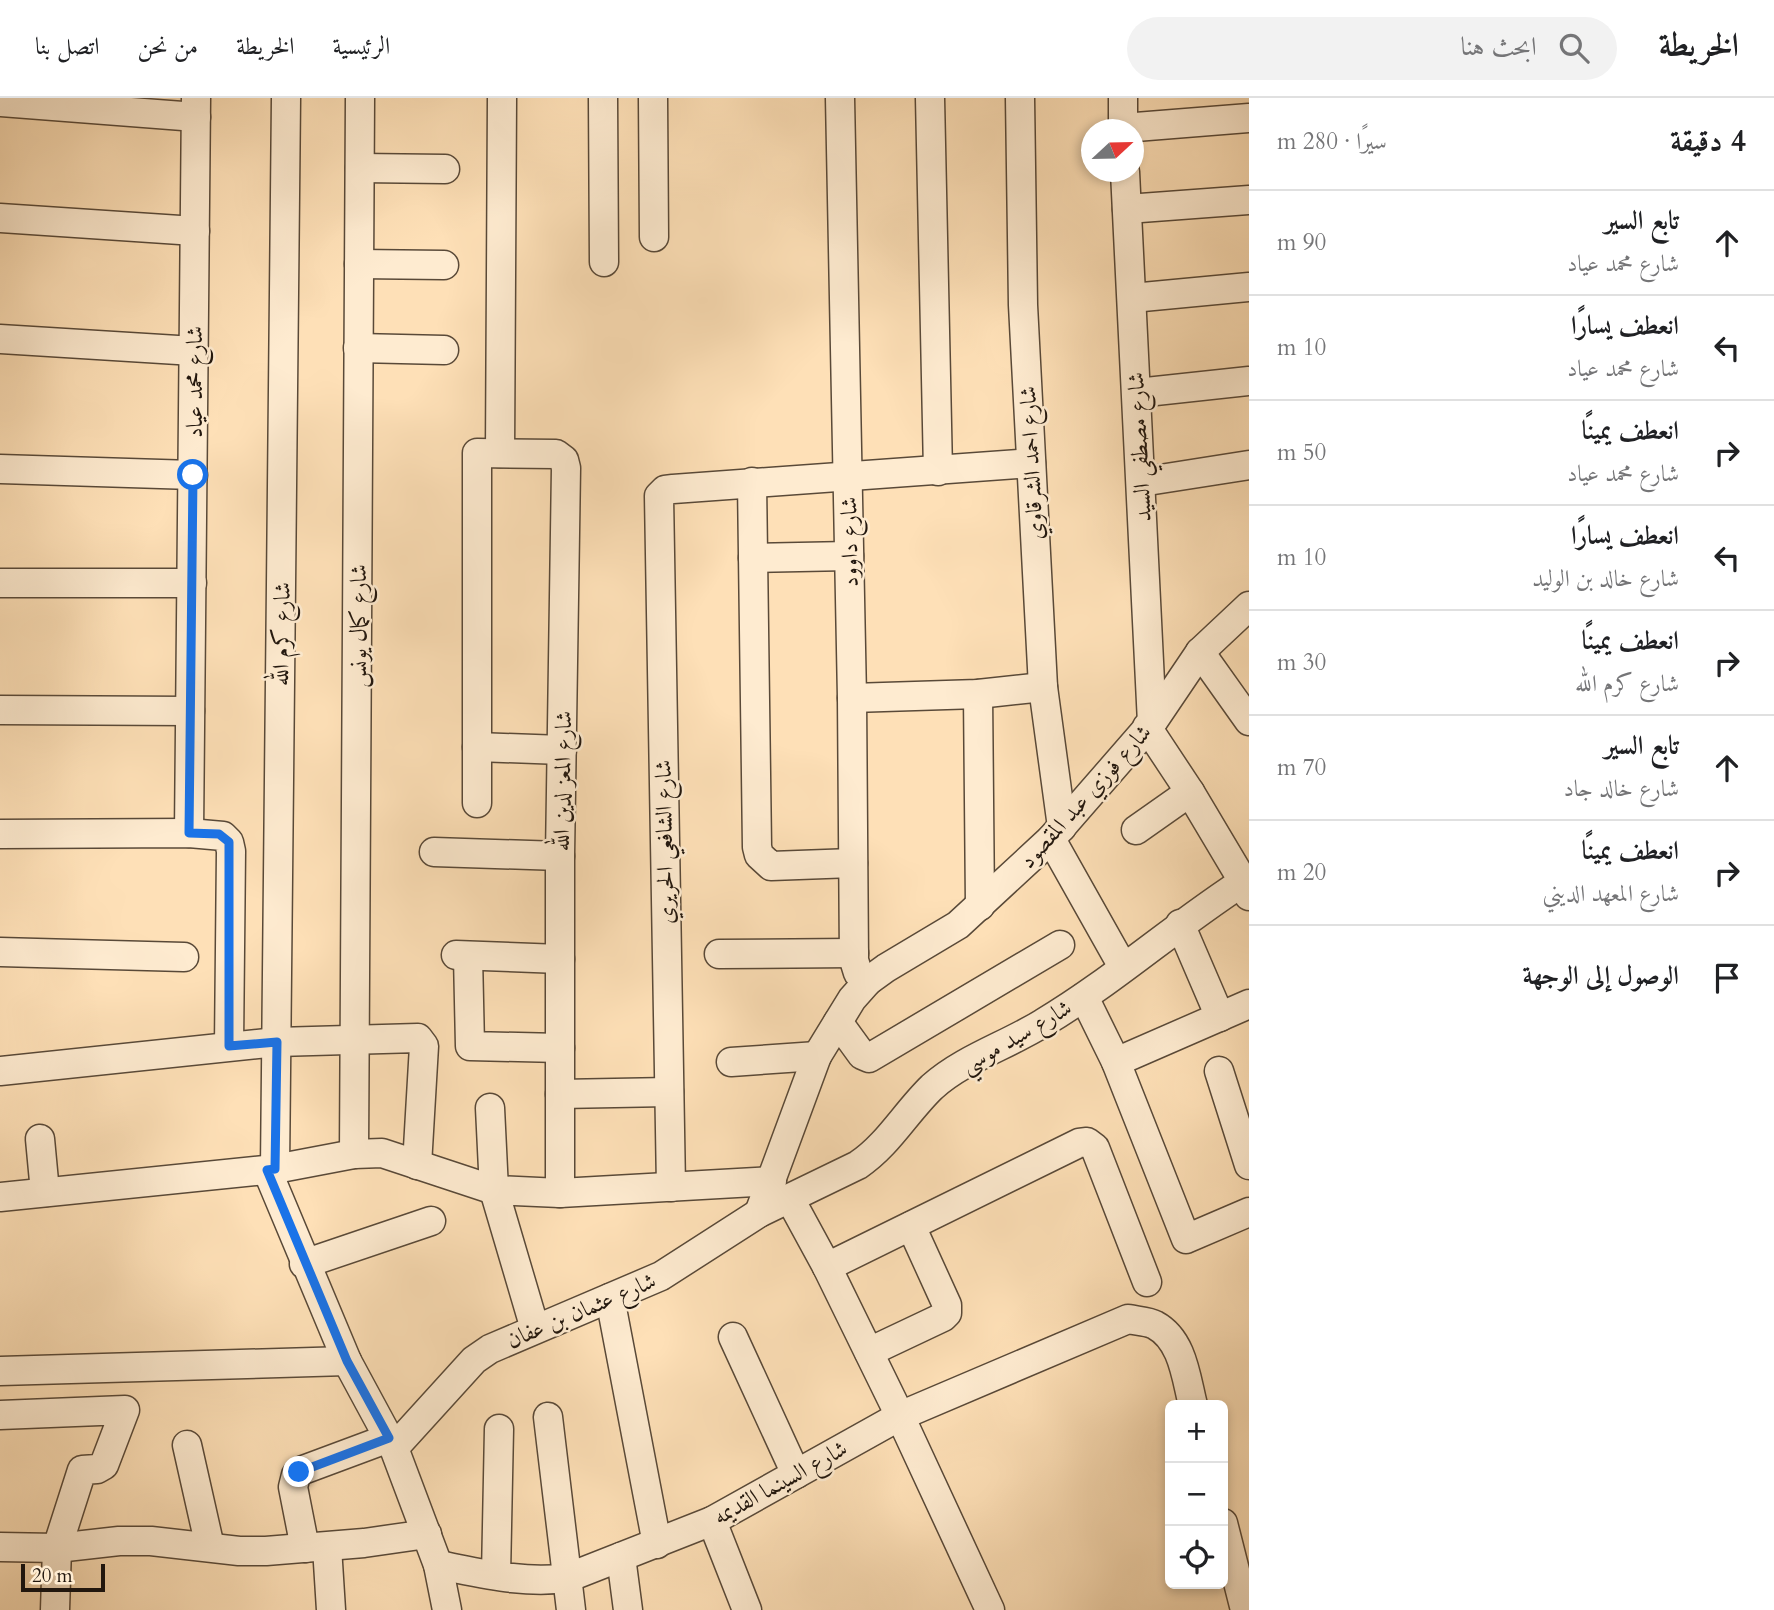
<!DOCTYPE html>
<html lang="ar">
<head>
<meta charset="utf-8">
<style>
	body { margin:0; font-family:Cardo,Amiri,serif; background:#f2f2f2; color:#202124; direction:rtl }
	.controls { position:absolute; right:21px; bottom:21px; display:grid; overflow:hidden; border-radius:10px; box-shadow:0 4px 10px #0003 }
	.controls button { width:63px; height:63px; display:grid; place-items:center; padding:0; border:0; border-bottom:2px solid #e0e0e0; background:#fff; color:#202124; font:35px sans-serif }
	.compass { position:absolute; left:1081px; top:21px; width:63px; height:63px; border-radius:50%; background:#fff; box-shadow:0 4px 10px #0003; rotate:68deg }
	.scale { position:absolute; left:21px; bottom:18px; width:84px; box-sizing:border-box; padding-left:7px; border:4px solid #22170e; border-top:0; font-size:19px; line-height:24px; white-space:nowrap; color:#22170e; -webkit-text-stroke:5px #feebd0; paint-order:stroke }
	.stop { position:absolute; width:21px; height:21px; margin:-16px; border:5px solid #1a73e8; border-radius:50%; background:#fff }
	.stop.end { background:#1a73e8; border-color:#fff; box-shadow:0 2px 7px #0008 }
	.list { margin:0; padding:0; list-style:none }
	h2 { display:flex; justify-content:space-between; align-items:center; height:91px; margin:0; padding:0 28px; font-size:30px }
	h2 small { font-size:23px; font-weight:400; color:#757577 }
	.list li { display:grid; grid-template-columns:46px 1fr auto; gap:21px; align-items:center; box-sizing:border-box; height:105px; padding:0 28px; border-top:2px solid #e0e0e0 }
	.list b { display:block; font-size:26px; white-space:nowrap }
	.list p { margin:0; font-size:23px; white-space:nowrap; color:#757577 }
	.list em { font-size:23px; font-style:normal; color:#757577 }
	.icon { flex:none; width:38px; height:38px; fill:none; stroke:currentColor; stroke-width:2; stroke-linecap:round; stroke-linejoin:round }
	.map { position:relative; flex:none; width:1249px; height:1512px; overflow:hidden; direction:ltr }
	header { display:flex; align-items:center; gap:42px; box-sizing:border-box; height:98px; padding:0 35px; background:#fff; border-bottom:2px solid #e0e0e0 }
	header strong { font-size:33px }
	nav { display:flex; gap:38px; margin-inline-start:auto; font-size:24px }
	.search { width:490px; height:63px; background:#f2f2f2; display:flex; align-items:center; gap:18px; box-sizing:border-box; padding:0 24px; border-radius:38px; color:#757577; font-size:26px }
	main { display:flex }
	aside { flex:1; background:#fff }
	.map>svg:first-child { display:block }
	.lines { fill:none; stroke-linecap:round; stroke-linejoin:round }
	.minor-casing { stroke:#594938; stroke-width:31 }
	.minor { stroke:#feebd0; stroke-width:28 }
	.route { stroke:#1a73e8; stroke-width:9 }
	.labels { text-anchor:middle; stroke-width:5; stroke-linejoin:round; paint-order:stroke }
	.street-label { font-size:23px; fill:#22170e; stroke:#feebd0 }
</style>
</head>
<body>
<header>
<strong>الخريطة</strong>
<div class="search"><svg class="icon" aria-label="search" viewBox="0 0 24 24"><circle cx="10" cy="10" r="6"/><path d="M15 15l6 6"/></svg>ابحث هنا</div>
<nav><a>الرئيسية</a><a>الخريطة</a><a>من نحن</a><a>اتصل بنا</a></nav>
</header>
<main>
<aside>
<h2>4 دقيقة<small>سيرًا · 280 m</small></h2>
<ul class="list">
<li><svg class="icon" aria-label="ahead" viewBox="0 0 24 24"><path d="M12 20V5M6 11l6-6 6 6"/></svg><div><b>تابع السير</b><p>شارع محمد عياد</p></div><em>90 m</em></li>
<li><svg class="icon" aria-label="left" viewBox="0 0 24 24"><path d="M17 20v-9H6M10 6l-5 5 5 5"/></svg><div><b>انعطف يسارًا</b><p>شارع محمد عياد</p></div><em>10 m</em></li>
<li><svg class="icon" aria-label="right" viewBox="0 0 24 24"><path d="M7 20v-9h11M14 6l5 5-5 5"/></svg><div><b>انعطف يمينًا</b><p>شارع محمد عياد</p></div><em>50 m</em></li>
<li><svg class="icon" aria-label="left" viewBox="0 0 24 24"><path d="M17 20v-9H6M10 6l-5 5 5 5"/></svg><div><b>انعطف يسارًا</b><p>شارع خالد بن الوليد</p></div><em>10 m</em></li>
<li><svg class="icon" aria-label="right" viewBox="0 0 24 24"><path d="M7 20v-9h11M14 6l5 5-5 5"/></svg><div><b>انعطف يمينًا</b><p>شارع كرم الله</p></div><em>30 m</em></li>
<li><svg class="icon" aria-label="ahead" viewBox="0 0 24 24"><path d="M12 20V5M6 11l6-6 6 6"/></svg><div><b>تابع السير</b><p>شارع خالد جاد</p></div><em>70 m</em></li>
<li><svg class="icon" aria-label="right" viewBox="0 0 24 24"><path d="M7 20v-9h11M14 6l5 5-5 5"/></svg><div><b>انعطف يمينًا</b><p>شارع المعهد الديني</p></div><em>20 m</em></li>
<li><svg class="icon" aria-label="arrive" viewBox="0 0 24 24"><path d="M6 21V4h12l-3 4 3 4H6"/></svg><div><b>الوصول إلى الوجهة</b></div></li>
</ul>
</aside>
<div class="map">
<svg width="1249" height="1512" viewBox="0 0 1249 1512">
	<rect width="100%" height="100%" fill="#fee0b7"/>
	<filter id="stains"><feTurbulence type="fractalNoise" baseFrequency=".00286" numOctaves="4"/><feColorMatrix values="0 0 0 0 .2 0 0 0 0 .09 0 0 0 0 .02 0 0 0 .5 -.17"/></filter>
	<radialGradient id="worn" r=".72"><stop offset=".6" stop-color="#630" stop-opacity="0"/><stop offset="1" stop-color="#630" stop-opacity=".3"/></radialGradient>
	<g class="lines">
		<!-- minor casing -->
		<g class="minor-casing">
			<g id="minor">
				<path d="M603 0 604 164"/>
				<path d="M653 0 654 139"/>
				<path d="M840 0 852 600 854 862 858 875 868 883"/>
				<path d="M930 0 938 373"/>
				<path d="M1020 0 1023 207 1043 589 1062 729"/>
				<path d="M1123 0V32"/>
				<path d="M0 4 196 19"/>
				<path d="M1123 30 1249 20"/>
				<path d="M360 70 445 71"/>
				<path d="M1125 74 1152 625"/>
				<path d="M1127 111 1249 102"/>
				<path d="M0 120 195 133"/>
				<path d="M359 166 444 167"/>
				<path d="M1132 200 1249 189"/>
				<path d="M0 241 194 253"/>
				<path d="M358 250 444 252"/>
				<path d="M1137 295 1249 283"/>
				<path d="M500 355 502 0"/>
				<path d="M0 371 193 377"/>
				<path d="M752 384 757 749 759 757 771 768 853 765"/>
				<path d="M1141 384 1249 367"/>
				<path d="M753 460 849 458"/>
				<path d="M0 485H192"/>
				<path d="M1200 554 1249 623"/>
				<path d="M978 596 980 808"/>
				<path d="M852 600 978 596 1043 589"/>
				<path d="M0 612 190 613"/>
				<path d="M1147 629 1190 694 1243 783 1249 798"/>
				<path d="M477 649 562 652"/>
				<path d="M477 705V355L556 356 564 362 566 370 560 758V1095"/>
				<path d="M1136 732 1190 694"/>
				<path d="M189 735 196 0"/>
				<path d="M0 736 189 735 223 738 229 744 231 753 229 948"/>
				<path d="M1051 741 1123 869"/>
				<path d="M434 754 560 758"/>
				<path d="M1180 826 1220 919"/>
				<path d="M0 854 184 859"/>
				<path d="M719 856 854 855"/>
				<path d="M456 857 560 861"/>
				<path d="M468 858 470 948 560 950"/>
				<path d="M1084 899 1116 964 1186 1141 1249 1114"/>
				<path d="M838 924 862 957 869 960 1060 847"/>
				<path d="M731 964 817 958"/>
				<path d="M1116 964 1249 906"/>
				<path d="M0 973 277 944 418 940 424 948 417 1067"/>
				<path d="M1219 973 1249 1067"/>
				<path d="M560 996 669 994"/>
				<path d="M490 1010 494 1092 535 1231"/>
				<path d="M40 1041 45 1094"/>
				<path d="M354 1056 360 0"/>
				<path d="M275 1071 286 0"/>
				<path d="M267 1072 347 1263 394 1350 438 1467 447 1512"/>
				<path d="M671 1089 659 398 665 392 673 391 1031 365"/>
				<path d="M0 1099 275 1071 354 1056 382 1055 494 1092 560 1095 772 1083"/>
				<path d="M790 1101 827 1169 900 1318 990 1512"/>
				<path d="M759 1115 817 958 852 901 868 883 886 870 958 827 1051 741 1152 625 1200 554 1249 508"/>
				<path d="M304 1166 431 1123"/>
				<path d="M827 1169 1079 1045 1087 1044 1095 1050 1147 1184"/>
				<path d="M610 1200 657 1446"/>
				<path d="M733 1239 796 1376"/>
				<path d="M869 1254 943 1219 947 1215V1207L911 1128"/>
				<path d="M0 1273 347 1263"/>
				<path d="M0 1317 125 1312 104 1367 97 1371 82 1372 57 1450 55 1512"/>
				<path d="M548 1319 571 1512"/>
				<path d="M187 1347 210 1449"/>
				<path d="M394 1350 474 1262 490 1251 661 1178 759 1115 858 1067C888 1047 906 1014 932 989 963 961 1008 947 1043 925 1115 882 1178 825 1249 780"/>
				<path d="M712 1423 747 1512"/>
				<path d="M1223 1425 1245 1512"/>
				<path d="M0 1449 57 1450 119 1443H151L239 1453H266L364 1445 427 1436"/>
				<path d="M327 1449 331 1512"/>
				<path d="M305 1450 293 1389 296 1377 303 1372 389 1340"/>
				<path d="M621 1459 628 1512"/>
				<path d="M438 1467C481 1475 523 1486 567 1480L712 1423 900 1318 1128 1221C1137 1223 1148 1223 1155 1227 1183 1242 1186 1280 1193 1307"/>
				<path d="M496 1477 499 1331"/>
			</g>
		</g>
		<!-- minor -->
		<use href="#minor" class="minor"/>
	</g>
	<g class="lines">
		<!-- route -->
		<path class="route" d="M193 377 189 735 219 736 229 744V948L277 944 275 1071 267 1072 347 1263 389 1340 299 1374"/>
	</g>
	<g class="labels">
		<!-- street labels -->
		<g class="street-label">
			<text transform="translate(194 284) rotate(-90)" y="8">شارع محمد عياد</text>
			<text transform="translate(1139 349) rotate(-93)" y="8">شارع مصطفي السيد</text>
			<text transform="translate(1031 365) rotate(-93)" y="8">شارع احمد الشرقاوي</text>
			<text transform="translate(849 444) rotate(-91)" y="8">شارع داوود</text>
			<text transform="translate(358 528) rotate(-90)" y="8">شارع كمال يونس</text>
			<text transform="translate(281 536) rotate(-89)" y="8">شارع كرم الله</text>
			<text transform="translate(562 683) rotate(-89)" y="8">شارع المعز لدين الله</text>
			<text transform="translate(1085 698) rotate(-48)" y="8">شارع فوزي عبد المقصود</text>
			<text transform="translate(664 744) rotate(-91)" y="8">شارع الشافعي الحريري</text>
			<text transform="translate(1016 938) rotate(-30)" y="8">شارع سيد موسي</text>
			<text transform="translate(581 1212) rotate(-23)" y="8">شارع عثمان بن عفان</text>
			<text transform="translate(780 1384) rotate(-29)" y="8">شارع السينما القديمه</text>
		</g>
	</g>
	<rect width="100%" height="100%" filter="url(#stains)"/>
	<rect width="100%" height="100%" fill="url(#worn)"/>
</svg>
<div class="controls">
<button>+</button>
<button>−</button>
<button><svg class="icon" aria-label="locate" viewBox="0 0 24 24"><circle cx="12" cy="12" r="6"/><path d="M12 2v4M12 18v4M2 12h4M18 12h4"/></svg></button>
</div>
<svg class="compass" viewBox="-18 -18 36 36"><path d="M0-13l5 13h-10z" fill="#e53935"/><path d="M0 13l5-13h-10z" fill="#757577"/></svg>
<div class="scale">20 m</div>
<div class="stop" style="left:193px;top:377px"></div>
<div class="stop end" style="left:299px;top:1374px"></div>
</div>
</main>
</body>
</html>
